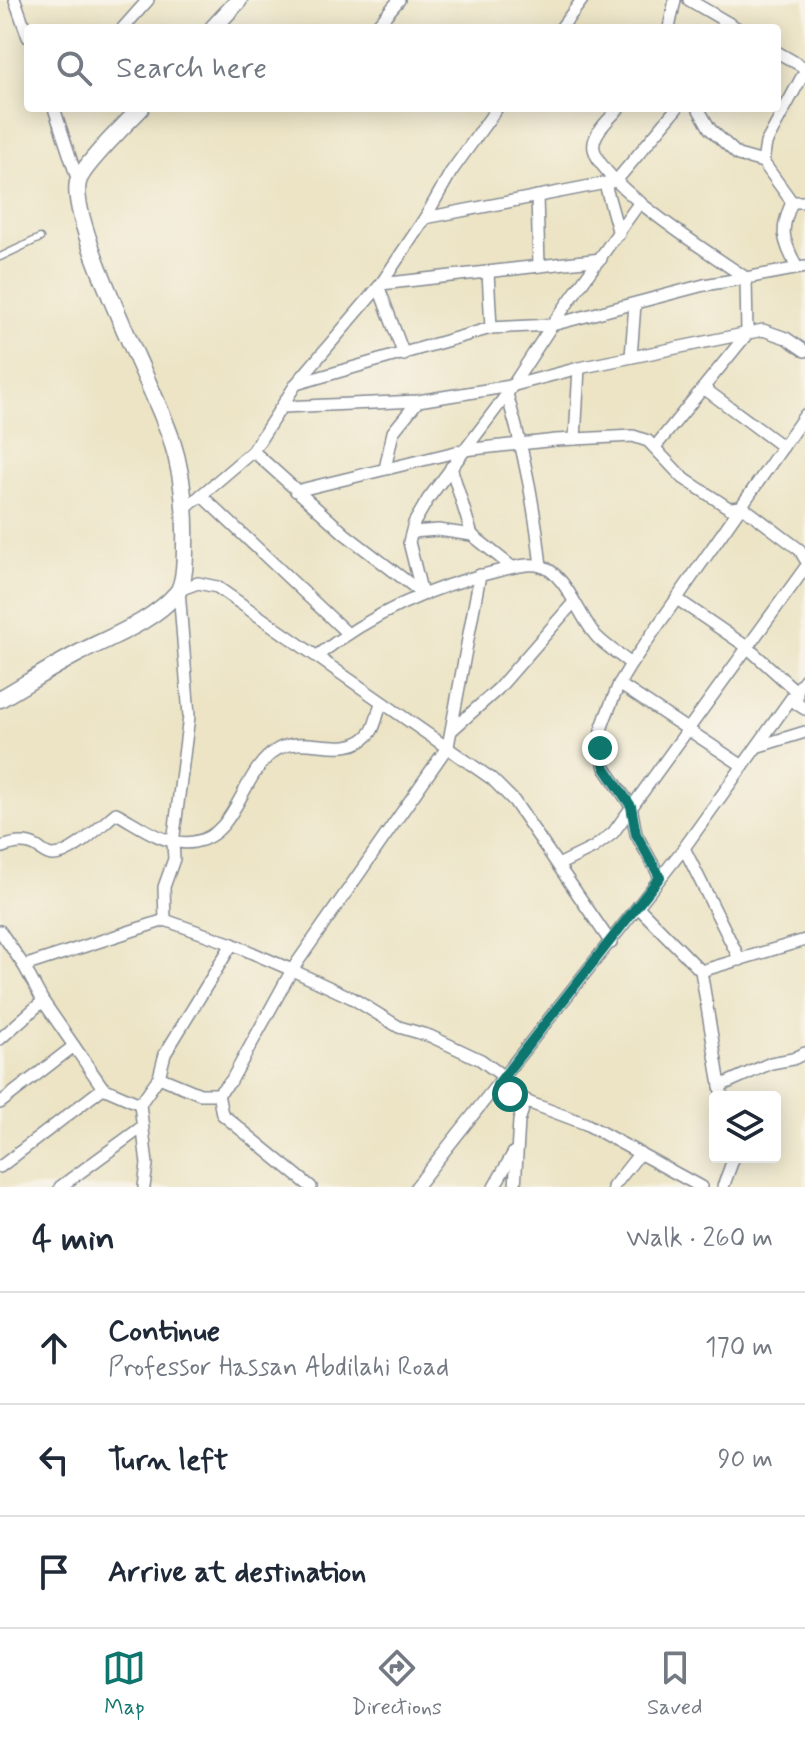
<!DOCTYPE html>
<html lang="en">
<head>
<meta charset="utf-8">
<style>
	body { margin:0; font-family:Mynerve,sans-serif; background:#f2f2f3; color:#1f2937 }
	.controls { position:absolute; right:24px; bottom:24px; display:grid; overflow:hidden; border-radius:8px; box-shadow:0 4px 20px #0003 }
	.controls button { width:72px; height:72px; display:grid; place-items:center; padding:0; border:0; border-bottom:2px solid #e0e1e3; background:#fff; color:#1f2937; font:40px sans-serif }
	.stop { position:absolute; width:24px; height:24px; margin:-18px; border:6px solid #0f766e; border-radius:50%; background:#fff }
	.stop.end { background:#0f766e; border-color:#fff; box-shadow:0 2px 8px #0008 }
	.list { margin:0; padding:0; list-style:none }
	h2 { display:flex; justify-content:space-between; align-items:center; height:104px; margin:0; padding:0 32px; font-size:34px }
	h2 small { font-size:26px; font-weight:400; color:#747a83 }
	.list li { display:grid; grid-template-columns:52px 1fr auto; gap:24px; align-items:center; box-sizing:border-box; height:112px; padding:0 32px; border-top:2px solid #e0e1e3 }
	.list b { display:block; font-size:30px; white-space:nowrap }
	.list p { margin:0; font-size:26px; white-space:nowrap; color:#747a83 }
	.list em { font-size:26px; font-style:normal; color:#747a83 }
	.icon { flex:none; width:44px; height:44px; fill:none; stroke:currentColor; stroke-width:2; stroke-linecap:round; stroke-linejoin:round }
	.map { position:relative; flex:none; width:805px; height:1187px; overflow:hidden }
	.search { position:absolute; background:#fff; box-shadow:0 4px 20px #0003; left:24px; right:24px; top:24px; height:88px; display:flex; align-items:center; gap:20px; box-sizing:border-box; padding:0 28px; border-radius:8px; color:#747a83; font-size:30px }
	.sheet { height:440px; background:#fff }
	nav { display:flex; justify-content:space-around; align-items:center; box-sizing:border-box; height:112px; border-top:2px solid #e0e1e3; background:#fff; font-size:22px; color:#747a83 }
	nav a { display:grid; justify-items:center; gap:4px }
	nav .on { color:#0f766e }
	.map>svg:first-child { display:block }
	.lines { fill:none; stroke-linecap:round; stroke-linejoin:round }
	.lane-casing { stroke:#848a92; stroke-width:9 }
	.street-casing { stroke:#848a92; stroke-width:14 }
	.secondary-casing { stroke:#848a92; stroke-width:19 }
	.lane { stroke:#fff; stroke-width:6 }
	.street { stroke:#fff; stroke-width:11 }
	.secondary { stroke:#fff; stroke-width:16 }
	.route { stroke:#0f766e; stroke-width:10 }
</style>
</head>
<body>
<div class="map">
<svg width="805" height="1187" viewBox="0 0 805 1187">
	<rect width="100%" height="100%" fill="#f7f3e8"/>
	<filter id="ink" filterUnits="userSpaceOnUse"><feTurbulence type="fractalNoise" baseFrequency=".0125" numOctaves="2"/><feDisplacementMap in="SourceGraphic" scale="16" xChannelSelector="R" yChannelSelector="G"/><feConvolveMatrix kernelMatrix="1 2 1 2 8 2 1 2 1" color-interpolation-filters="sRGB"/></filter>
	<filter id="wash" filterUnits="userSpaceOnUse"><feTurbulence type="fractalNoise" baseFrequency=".006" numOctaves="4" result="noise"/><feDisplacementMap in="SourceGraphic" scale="32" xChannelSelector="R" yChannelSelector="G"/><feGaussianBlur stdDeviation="1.8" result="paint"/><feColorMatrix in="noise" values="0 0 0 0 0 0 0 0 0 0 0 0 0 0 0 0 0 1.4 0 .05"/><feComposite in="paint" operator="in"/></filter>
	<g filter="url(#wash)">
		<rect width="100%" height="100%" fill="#ece4c5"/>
	</g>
	<g filter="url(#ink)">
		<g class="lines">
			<!-- lane casing -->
			<g class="lane-casing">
				<path id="lane" d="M0 257 40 238"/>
			</g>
			<!-- street casing -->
			<g class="street-casing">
				<g id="street">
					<path d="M15 0 28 37"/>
					<path d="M689 0 737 28"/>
					<path d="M123 28 148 0"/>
					<path d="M375 28 399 0"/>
					<path d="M561 28 582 0"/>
					<path d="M669 28 675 0"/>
					<path d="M777 52 805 68"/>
					<path d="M54 108 78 181"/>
					<path d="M619 108C610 119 591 134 594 149 601 185 713 255 746 278L805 267"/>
					<path d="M698 108 710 129 738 155 763 162 792 202H805"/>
					<path d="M763 162 766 143 805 71"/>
					<path d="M605 184 619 234"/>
					<path d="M537 196 539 266"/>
					<path d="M792 202C779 232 783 239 797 268"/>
					<path d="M425 218 616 181 677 108"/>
					<path d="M488 272 491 328"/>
					<path d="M381 284 601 259"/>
					<path d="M379 288 404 355"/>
					<path d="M631 357 635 304"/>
					<path d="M296 384 491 328 552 325 704 285 746 278 747 334 655 447"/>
					<path d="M705 389 783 447"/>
					<path d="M507 394C524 451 535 507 541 566"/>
					<path d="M283 407 418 401 511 386 579 368 763 330 786 338 805 351"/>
					<path d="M575 439 579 368"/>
					<path d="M253 451 345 534 422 593"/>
					<path d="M451 467 472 535"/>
					<path d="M385 469 393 432 418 401"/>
					<path d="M296 491 464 450 556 440 633 436 648 441 683 478 729 508 743 507 800 550 805 559"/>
					<path d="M201 495 348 634"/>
					<path d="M186 508 253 451 296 384 381 284 425 218 451 172 497 108"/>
					<path d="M412 532 438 530 472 535 512 567"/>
					<path d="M422 594 409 542 414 523 428 499 507 394 552 325 640 202"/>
					<path d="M677 599 747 647 797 692V704L805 709"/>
					<path d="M317 656C370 615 433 586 498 571 510 568 529 562 541 566 566 573 580 619 597 637 607 647 620 655 631 664"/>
					<path d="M619 684 743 766"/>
					<path d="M452 730 498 689 574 602"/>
					<path d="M759 746 805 732"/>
					<path d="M0 848C12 843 25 840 37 847 42 850 46 855 53 855 72 856 101 825 116 813 140 826 166 847 194 842 239 835 241 770 278 749 306 733 348 762 371 732 376 725 378 712 381 703"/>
					<path d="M684 848 740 960"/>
					<path d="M558 865 593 848 613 833 805 568"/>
					<path d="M660 877 636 834 631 806 605 768 600 748 601 730 606 716 619 684 631 664 805 415"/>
					<path d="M638 907 701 971 722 1097"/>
					<path d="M165 920 164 887 174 859 173 843 189 716 179 590 198 583 217 587 492 779 514 801 611 943"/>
					<path d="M0 931 24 966 165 920 232 944 292 970 352 998 399 1027 430 1036 481 1060 504 1077"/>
					<path d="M24 966 43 1001 74 1046"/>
					<path d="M701 971 805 940"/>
					<path d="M0 1039 43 1001"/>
					<path d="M159 1077 200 1094H218L231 1081 292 970 448 746 480 575"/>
					<path d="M497 1085 517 1098 586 1124 701 1187"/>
					<path d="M720 1086 771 1063 793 1059 805 1053"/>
					<path d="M218 1094 222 1114 311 1187"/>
					<path d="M0 1103 74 1046 103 1088 140 1104"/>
					<path d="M0 1167 103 1088"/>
					<path d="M60 1187 142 1127"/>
					<path d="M144 1187 147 1164 140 1104 159 1077 165 1054 232 944"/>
					<path d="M416 1187 684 848 805 679"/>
					<path d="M494 1187 514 1152"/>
					<path d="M515 1187 519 1121 526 1100"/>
					<path d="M613 1187 640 1153"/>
					<path d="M723 1187 734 1157"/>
				</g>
			</g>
			<!-- secondary casing -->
			<g class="secondary-casing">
				<g id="secondary">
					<path d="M213 28 239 0"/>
					<path d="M0 699C26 684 52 667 79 653 112 636 152 622 177 593 185 583 185 558 185 546 186 508 183 474 171 438 154 387 68 223 78 182 82 166 128 122 141 108"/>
				</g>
			</g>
			<!-- lane -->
			<use href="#lane" class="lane"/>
			<!-- street -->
			<use href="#street" class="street"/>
			<!-- secondary -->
			<use href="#secondary" class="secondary"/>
		</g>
	</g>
	<g class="lines" filter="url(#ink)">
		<!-- route -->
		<path class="route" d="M510 1094 497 1085 660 877 636 834 631 806 605 768 600 748"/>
	</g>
</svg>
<div class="controls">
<button><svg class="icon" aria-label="layers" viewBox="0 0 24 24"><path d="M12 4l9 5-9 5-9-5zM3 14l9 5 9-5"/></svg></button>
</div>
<div class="stop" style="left:510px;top:1094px"></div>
<div class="stop end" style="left:600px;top:748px"></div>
<div class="search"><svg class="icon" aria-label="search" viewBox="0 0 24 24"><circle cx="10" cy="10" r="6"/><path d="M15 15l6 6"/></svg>Search here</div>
</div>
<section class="sheet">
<h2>4 min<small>Walk · 260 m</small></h2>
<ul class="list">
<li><svg class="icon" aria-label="ahead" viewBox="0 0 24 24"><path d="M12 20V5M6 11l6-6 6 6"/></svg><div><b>Continue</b><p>Professor Hassan Abdilahi Road</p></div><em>170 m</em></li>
<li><svg class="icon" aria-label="left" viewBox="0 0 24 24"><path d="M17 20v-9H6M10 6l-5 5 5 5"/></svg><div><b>Turn left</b></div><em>90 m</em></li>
<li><svg class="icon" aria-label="arrive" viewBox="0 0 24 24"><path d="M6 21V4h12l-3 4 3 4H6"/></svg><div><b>Arrive at destination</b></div></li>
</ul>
</section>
<nav>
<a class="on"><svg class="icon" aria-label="map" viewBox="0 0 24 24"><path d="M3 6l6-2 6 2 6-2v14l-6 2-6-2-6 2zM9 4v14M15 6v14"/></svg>Map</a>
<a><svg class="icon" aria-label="directions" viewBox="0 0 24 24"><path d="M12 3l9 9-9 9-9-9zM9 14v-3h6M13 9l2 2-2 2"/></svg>Directions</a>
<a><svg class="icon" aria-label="saved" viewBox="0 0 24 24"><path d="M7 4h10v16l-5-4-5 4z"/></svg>Saved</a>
</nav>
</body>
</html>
